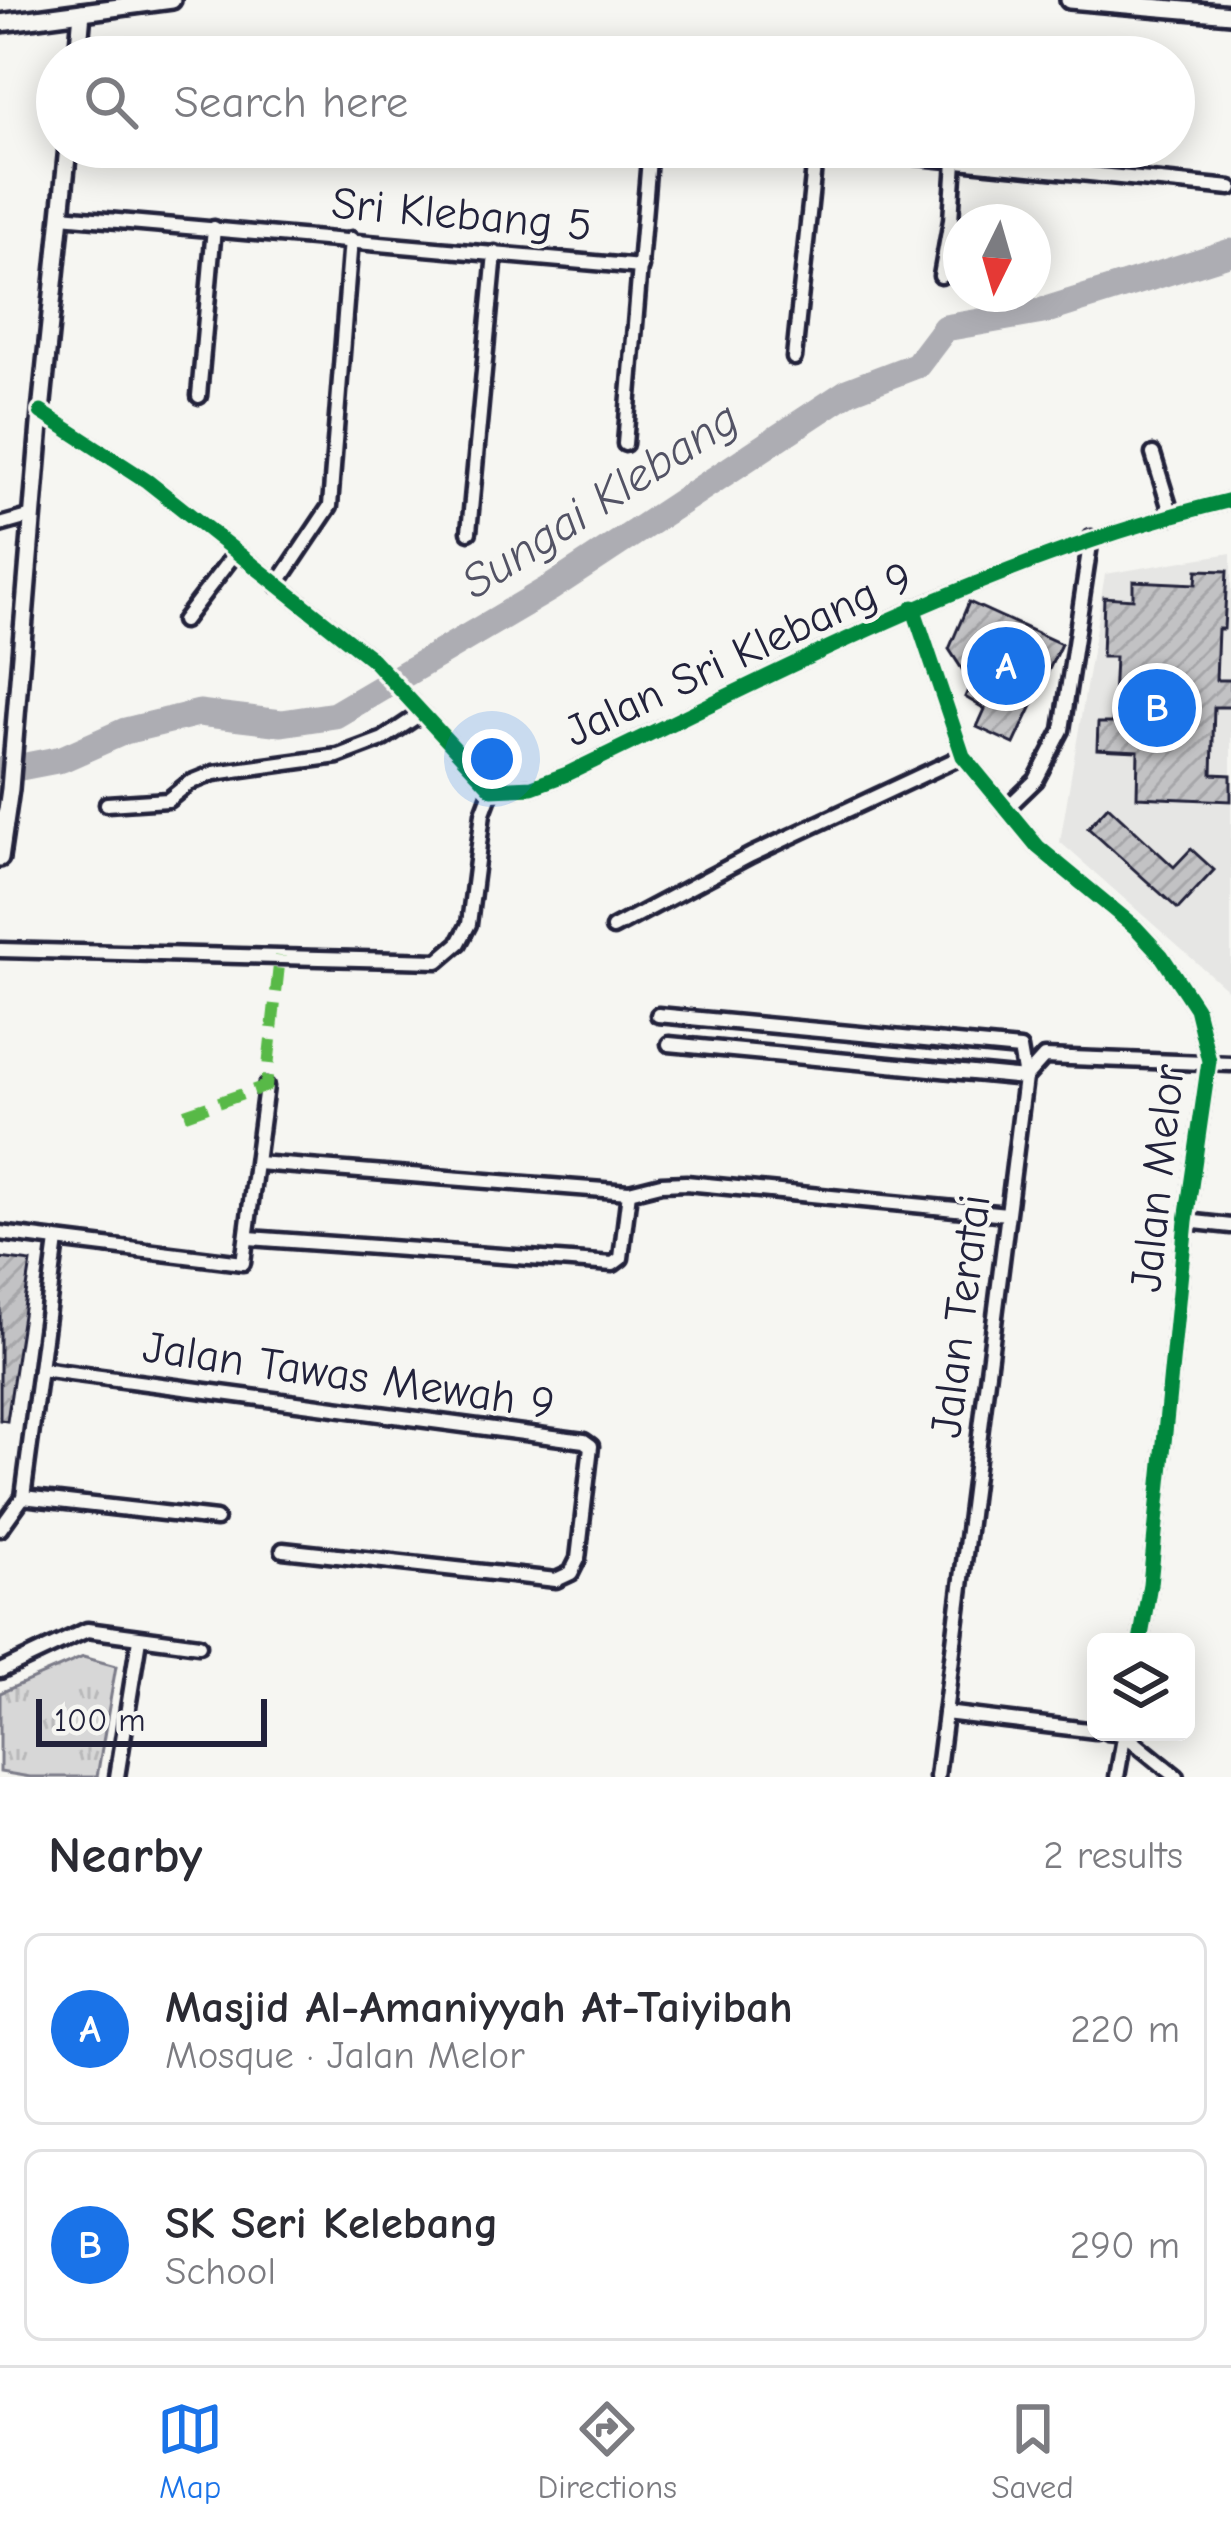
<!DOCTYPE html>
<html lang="en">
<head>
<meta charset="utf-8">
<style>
	body { margin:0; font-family:"Comic Neue",sans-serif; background:#f2f2f3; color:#2b2b33 }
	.controls { position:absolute; right:36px; bottom:36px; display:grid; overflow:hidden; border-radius:18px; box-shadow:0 6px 30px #0003 }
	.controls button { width:108px; height:108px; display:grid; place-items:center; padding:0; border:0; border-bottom:3px solid #e1e1e2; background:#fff; color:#2b2b33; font:60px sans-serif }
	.compass { position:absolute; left:943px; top:204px; width:108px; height:108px; border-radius:50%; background:#fff; box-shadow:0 6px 30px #0003; rotate:185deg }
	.scale { position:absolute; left:36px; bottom:30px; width:231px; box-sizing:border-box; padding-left:12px; border:6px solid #22223b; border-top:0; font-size:33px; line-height:42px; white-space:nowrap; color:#22223b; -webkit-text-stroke:9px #f6f6f2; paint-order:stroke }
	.you { position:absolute; left:492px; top:759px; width:42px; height:42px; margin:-30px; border:9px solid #fff; border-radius:50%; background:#1a73e8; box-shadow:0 0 0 18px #1a73e833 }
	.badge { display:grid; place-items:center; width:78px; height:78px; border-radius:50%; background:#1a73e8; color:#fff; font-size:39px; font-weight:700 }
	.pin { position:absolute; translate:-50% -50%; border:6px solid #fff; box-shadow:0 3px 12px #0006 }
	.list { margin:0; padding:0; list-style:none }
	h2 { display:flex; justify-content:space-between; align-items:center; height:156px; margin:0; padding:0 48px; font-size:51px }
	h2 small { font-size:39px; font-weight:400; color:#7c7c81 }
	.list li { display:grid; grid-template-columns:78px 1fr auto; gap:36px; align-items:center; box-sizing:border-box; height:192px; margin:0 24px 24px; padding:0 24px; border:3px solid #e1e1e2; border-radius:18px }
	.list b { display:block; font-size:45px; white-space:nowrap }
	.list p { margin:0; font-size:39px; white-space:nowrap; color:#7c7c81 }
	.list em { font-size:39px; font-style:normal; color:#7c7c81 }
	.icon { flex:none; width:66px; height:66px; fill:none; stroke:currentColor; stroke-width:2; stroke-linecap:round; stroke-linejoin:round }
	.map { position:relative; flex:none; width:1231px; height:1777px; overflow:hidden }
	.search { position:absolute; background:#fff; box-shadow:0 6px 30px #0003; left:36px; right:36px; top:36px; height:132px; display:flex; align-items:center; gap:30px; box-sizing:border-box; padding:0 42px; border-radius:66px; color:#7c7c81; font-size:45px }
	.sheet { height:588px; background:#fff }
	nav { display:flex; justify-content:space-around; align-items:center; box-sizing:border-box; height:168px; border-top:3px solid #e1e1e2; background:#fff; font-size:33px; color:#7c7c81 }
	nav a { display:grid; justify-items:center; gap:6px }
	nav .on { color:#1a73e8 }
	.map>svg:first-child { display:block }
	.built { fill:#e6e6e4 }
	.grass { fill:url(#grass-tufts); stroke:#7c7c89; stroke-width:3 }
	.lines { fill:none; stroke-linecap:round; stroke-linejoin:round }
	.river { stroke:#adadb3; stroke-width:27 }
	.building { fill:url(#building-hatch); stroke:#22223b; stroke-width:3 }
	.minor-casing { stroke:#22223b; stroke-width:21 }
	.tertiary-casing { stroke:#22223b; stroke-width:24 }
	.minor { stroke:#f6f6f2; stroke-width:12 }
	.tertiary { stroke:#f6f6f2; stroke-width:15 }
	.quiet { stroke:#58b947; stroke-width:12; stroke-dasharray:24 12; stroke-linecap:butt }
	.cycleway-casing { stroke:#f6f6f2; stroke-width:22 }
	.cycleway { stroke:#00873e; stroke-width:15 }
	.labels { text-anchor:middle; stroke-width:9; stroke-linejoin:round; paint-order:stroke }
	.street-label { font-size:45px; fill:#22223b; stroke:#f6f6f2 }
	.water-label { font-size:48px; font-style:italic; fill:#535365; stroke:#f6f6f2 }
</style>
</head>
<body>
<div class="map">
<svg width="1231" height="1777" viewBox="0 0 1231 1777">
	<defs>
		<pattern id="grass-tufts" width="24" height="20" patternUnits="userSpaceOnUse" patternTransform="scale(3)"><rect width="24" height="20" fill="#d7d7d7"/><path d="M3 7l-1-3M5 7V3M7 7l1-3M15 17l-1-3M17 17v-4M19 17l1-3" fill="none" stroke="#b8b8b9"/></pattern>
		<pattern id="building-hatch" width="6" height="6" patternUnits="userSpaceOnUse" patternTransform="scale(3)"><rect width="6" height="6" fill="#c2c2c4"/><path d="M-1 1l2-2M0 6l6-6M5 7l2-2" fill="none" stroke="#a6a6a9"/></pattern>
	</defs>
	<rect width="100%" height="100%" fill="#f6f6f2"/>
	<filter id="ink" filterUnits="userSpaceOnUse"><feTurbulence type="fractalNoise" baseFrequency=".00833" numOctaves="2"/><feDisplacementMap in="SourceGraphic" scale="24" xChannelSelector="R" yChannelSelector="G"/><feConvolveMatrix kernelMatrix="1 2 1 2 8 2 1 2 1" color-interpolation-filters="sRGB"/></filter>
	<g filter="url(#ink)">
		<!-- built -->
		<path class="built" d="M1231 553V993L1060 842 1105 574Z"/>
		<!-- grass -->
		<path class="grass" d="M83 1657 116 1666 97 1777H30L0 1772V1693Z"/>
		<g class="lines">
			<!-- river -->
			<path class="river" d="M0 771 62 759 125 731 199 713 282 723 335 715 552 587 849 391 917 365 945 328 1043 311 1231 252"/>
		</g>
		<!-- building -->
		<g class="building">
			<path d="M1197 570 1227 571 1224 629H1218L1216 680H1231V707H1214L1212 774 1231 775V801L1137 797 1138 751 1097 749 1098 723H1112L1115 657H1102L1104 597 1133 599V581L1196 584Z"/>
			<path d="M969 602 1061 644 1014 744 977 727 985 709 965 697 971 683 949 649Z"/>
			<path d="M1108 806 1174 867 1191 849 1214 870 1178 909 1088 828Z"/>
			<path d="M0 1258 31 1262 7 1421 0 1420Z"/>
		</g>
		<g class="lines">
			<!-- minor casing -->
			<g class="minor-casing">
				<g id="minor">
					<path d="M817 147 1231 188"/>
					<path d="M61 216 641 267"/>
					<path d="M941 276 951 220 955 161"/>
					<path d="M794 358 816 147"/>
					<path d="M199 396 214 228"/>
					<path d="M41 412 147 481 373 660 492 789 532 787 567 774C785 669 995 557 1231 500"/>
					<path d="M625 444 650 147"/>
					<path d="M1153 454 1172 516"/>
					<path d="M0 525 32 516"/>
					<path d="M469 532 495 253"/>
					<path d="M277 585 330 506 351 239"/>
					<path d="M913 607 963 756 1038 847 1136 928 1161 955 1196 1008 1209 1061 1186 1221 1150 1584 1140 1642"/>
					<path d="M183 621 235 553"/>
					<path d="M107 804 168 800 189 783 214 773 338 756 383 739 422 713"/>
					<path d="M1006 809 1036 780 1062 730 1091 538"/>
					<path d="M613 928 751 855 963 756"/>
					<path d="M0 950 438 961 459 943 469 924 483 813 492 789"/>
					<path d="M658 1015 1020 1049 1025 1078 937 1777"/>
					<path d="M669 1044 1025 1078"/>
					<path d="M1025 1078 1044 1057 1231 1064"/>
					<path d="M257 1163 629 1192 661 1184 686 1183 1007 1214"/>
					<path d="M1186 1221 1231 1226"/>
					<path d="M0 1233 243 1263 266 1086"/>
					<path d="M249 1238 613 1264 621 1258 629 1192"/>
					<path d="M40 1369 584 1441 591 1446 578 1559 571 1573 556 1580 283 1550"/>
					<path d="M23 1497 216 1519"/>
					<path d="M0 1529 23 1497 57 1241"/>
					<path d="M0 1671 87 1630 199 1645"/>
					<path d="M945 1713 1096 1731"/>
					<path d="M1107 1732 1124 1734 1177 1777"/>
					<path d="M117 1777 139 1639"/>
					<path d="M1117 1777 1125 1732"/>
				</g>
			</g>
			<!-- tertiary casing -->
			<g class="tertiary-casing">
				<g id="tertiary">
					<path d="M1069 0 1231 14"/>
					<path d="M0 23 172 0"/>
					<path d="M78 57 82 12"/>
					<path d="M0 858 10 789 41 412 68 147"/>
				</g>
			</g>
			<!-- minor -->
			<use href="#minor" class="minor"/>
			<!-- tertiary -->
			<use href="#tertiary" class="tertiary"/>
			<!-- quiet -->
			<path class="quiet" d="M185 1114 266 1086 280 956"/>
			<!-- cycleway casing -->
			<g class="cycleway-casing">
				<g id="cycleway">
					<path d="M41 412 147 481 373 660 492 789 532 787 567 774C785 669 995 557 1231 500"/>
					<path d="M913 607 963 756 1038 847 1136 928 1161 955 1196 1008 1209 1061 1186 1221 1150 1584 1140 1642"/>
				</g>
			</g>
			<!-- cycleway -->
			<use href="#cycleway" class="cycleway"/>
		</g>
	</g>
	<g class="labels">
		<!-- street labels -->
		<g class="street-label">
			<text transform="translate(462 213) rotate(5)" y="16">Sri Klebang 5</text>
			<text transform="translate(738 653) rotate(-25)" y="16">Jalan Sri Klebang 9</text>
			<text transform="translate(1156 1178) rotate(-84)" y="16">Jalan Melor</text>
			<text transform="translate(959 1316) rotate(-83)" y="16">Jalan Teratai</text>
			<text transform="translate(349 1374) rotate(8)" y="16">Jalan Tawas Mewah 9</text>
		</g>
		<!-- water labels -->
		<g class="water-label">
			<text transform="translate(599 499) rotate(-33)" y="17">Sungai Klebang</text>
		</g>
	</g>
</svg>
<div class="controls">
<button><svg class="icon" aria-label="layers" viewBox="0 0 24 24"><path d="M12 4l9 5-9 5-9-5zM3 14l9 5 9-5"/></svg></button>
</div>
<svg class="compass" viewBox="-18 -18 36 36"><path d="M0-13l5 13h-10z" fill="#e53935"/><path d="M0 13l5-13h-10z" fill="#7c7c81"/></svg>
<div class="scale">100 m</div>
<div class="you"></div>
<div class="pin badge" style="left:1006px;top:666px">A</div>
<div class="pin badge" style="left:1157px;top:708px">B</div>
<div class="search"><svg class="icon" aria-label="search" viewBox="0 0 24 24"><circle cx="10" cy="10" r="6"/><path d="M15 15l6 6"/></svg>Search here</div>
</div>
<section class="sheet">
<h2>Nearby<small>2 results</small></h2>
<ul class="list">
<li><span class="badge">A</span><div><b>Masjid Al-Amaniyyah At-Taiyibah</b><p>Mosque · Jalan Melor</p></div><em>220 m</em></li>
<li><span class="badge">B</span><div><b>SK Seri Kelebang</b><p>School</p></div><em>290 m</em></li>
</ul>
</section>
<nav>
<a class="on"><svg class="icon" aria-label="map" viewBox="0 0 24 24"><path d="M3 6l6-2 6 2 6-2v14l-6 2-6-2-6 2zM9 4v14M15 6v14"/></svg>Map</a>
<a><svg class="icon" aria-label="directions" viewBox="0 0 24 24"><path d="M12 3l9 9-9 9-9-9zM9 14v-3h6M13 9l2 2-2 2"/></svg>Directions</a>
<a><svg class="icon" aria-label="saved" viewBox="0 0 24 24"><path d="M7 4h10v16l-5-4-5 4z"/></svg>Saved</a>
</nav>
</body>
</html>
